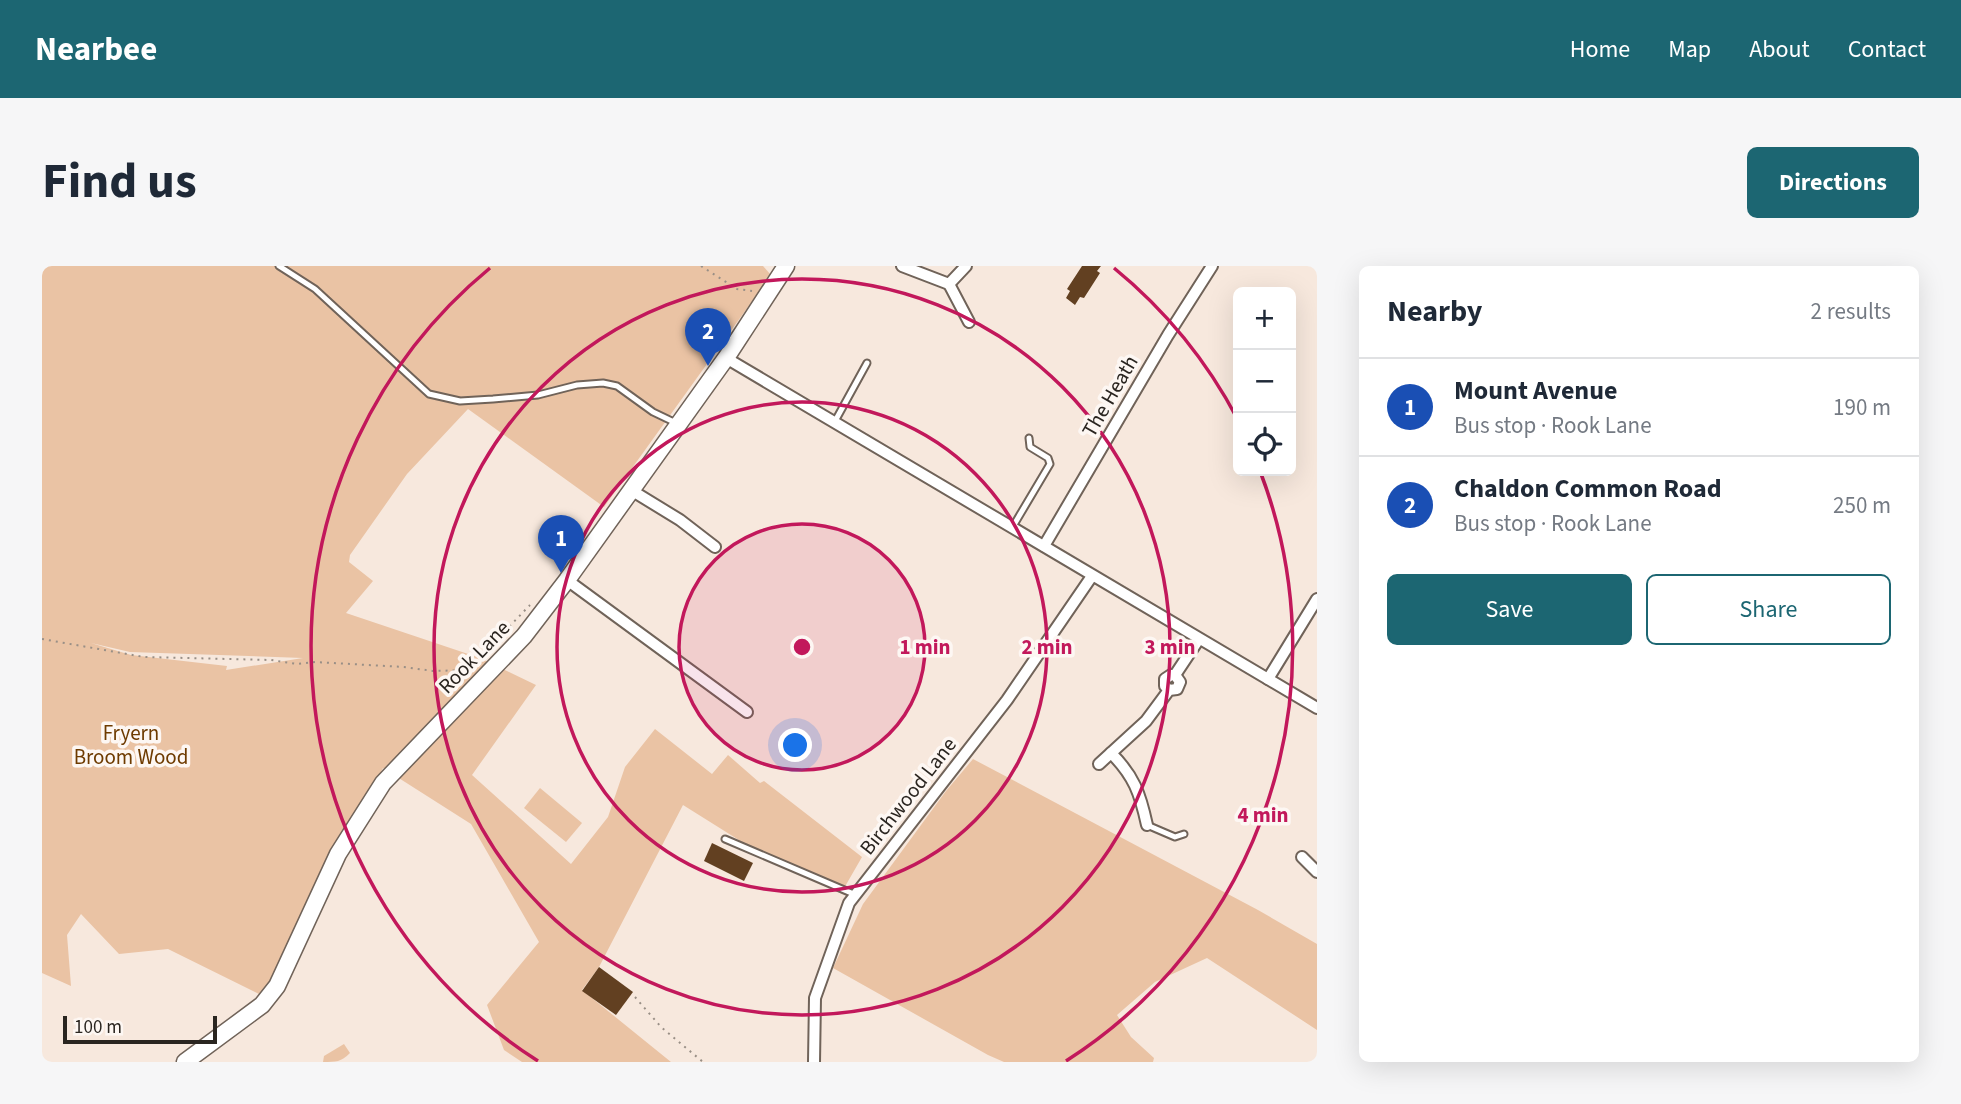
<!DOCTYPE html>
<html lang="en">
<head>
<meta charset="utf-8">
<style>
	body { margin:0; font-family:"Source Sans 3",sans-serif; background:#f6f6f7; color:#1f2937 }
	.controls { position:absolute; right:21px; top:21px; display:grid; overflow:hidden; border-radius:10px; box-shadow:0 7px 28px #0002 }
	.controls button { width:63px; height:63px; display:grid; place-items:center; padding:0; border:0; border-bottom:2px solid #e0e1e3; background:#fff; color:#1f2937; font:35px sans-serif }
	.scale { position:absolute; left:21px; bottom:18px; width:154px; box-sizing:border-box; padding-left:7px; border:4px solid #2a2520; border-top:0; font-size:19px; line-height:24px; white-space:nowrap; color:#2a2520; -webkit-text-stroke:5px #fdf7f3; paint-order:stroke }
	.you { position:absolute; left:754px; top:480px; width:24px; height:24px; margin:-18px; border:5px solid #fff; border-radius:50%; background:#1a73e8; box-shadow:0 0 0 10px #1a73e833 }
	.badge { display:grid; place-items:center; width:46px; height:46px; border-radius:50%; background:#1c6672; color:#fff; font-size:23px; font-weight:700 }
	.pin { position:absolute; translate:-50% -58px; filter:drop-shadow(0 2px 4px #0008) }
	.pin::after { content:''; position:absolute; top:37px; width:24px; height:21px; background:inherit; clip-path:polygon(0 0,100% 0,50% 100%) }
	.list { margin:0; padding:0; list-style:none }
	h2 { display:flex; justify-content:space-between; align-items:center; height:91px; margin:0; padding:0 28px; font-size:30px }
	h2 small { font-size:23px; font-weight:400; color:#747a83 }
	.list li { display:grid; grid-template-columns:46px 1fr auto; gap:21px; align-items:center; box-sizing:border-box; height:98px; padding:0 28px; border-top:2px solid #e0e1e3 }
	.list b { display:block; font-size:26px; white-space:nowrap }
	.list p { margin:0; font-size:23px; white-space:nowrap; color:#747a83 }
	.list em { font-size:23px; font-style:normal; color:#747a83 }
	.actions { display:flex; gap:14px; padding:21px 28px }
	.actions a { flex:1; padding:16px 0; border:2px solid #1c6672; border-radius:10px; text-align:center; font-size:24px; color:#1c6672 }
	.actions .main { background:#1c6672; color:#fff }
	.icon { flex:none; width:38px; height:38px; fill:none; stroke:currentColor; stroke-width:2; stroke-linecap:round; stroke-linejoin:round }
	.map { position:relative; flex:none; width:1275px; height:796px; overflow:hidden; border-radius:10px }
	header { display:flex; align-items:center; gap:42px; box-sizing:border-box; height:98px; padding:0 35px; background:#1c6672; color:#fff }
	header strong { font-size:33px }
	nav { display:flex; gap:38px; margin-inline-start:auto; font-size:24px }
	.intro { display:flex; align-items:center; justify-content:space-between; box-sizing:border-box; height:168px; padding:0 42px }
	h1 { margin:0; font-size:49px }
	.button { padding:18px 32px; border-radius:10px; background:#1c6672; color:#fff; font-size:24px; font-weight:700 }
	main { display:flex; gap:42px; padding:0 42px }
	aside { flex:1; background:#fff; border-radius:10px; box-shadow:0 7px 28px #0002 }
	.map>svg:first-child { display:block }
	.green { fill:#eac3a4; fill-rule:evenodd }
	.building { fill:#624021 }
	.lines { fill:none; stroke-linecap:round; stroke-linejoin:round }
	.service-casing { stroke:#706359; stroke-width:9 }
	.minor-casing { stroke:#706359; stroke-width:14 }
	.secondary-casing { stroke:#706359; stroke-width:19 }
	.path { stroke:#998f86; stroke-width:2; stroke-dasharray:2 5; stroke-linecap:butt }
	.service { stroke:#fff; stroke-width:5 }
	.minor { stroke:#fff; stroke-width:10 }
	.secondary { stroke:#fff; stroke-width:16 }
	.ring { fill:none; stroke:#c2185b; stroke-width:3.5 }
	.labels { text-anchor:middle; stroke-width:7; stroke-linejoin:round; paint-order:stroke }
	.street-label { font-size:21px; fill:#2a2520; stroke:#fdf7f3 }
	.park-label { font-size:21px; fill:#6e3b00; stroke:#fdf7f3 }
	.centre { fill:#c2185b; stroke:#fdf7f3; stroke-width:3.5 }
	.ring-label { font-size:21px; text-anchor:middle; font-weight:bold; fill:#c2185b; stroke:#fdf7f3; stroke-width:7; stroke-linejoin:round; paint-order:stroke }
</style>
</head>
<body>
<header>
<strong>Nearbee</strong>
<nav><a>Home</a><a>Map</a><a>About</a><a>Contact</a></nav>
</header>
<div class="intro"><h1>Find us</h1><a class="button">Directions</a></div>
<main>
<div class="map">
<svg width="1275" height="796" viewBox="0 0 1275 796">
	<rect width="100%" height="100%" fill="#f7e8dd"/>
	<!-- green -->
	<g class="green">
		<path d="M0 0H721L729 9 562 241 426 143 365 208 308 289 307 296 331 315 304 347 438 392 494 419 430 509 529 598 566 551 583 501 613 463 670 508 686 489 718 517 722 515 820 591 801 624 724 591 641 539 557 701 540 724 629 796H480L462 784 445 739 497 676 429 558 341 502 221 730 126 683 77 688 39 648 25 669 29 720 0 707ZM49 377 88 386 261 392 184 404 185 400 89 389Z"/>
		<path d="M931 493 1216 644 1275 678V764L1165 692 1113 716 1075 749 1089 771 1112 792 1111 796H962L946 789 791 702 821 638 904 525Z"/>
		<path d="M498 522 540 557 524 576 482 542Z"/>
		<path d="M302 778 308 787C299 796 294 796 281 796L282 790Z"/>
	</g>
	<!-- building -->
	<g class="building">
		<path d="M1040 0H1059L1055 5 1058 7 1042 32 1038 31 1033 39 1024 32 1028 25 1025 23Z"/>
		<path d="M670 577 711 597 702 615 662 595Z"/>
		<path d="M557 701 591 726 574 749 540 725Z"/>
	</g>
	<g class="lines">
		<!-- service casing -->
		<g class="service-casing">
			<g id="service">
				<path d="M237 0 273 23 387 128 418 135 451 133 496 129 535 119 561 117 575 120 611 146 634 157"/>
				<path d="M792 157 825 97"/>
				<path d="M970 262 1008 198 1006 192 988 181 987 172"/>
				<path d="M1105 559 1133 571 1142 568"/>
				<path d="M683 573 814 629"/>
			</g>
		</g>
		<!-- minor casing -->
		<g class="minor-casing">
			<g id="minor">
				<path d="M860 0 907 18 924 0"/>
				<path d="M907 18 927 56"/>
				<path d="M684 92 1275 442"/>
				<path d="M589 224 638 254 673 281"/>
				<path d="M1002 280 1126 69 1170 0"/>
				<path d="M525 314 705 446"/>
				<path d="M1133 409 1157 373"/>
				<path d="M1226 413 1275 333"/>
				<path d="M1069 487C1092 510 1098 527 1105 559"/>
				<path d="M1057 498 1104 455 1127 424 1135 423 1138 416 1133 409H1129L1123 413V420L1127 424"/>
				<path d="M1260 591 1275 606"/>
				<path d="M772 796 773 732 807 637 965 434 1050 310"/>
			</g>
		</g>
		<!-- secondary casing -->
		<g class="secondary-casing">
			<path id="secondary" d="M143 796 220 739 235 720 296 588 341 517 482 370 525 314 684 92 744 0"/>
		</g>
		<!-- path -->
		<g class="path">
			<path d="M659 0 695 23 710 25"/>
			<path d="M0 373 102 391 229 394 255 398 273 396 362 401 391 405 428 404 438 396"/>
			<path d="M441 393 464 364 488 339"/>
			<path d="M593 731 619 761 661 796"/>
		</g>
		<!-- service -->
		<use href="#service" class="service"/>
		<!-- minor -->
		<use href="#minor" class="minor"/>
		<!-- secondary -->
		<use href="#secondary" class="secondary"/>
	</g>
	<!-- distance rings -->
	<circle cx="760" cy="381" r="123" fill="#c2185b" fill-opacity=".12"/>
	<g class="ring">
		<circle cx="760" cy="381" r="123"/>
		<circle cx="760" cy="381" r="245"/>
		<circle cx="760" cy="381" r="368"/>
		<path d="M496 795A491 491 0 0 1 448 2M1072 2A491 491 0 0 1 1196 154M1218 205A491 491 0 0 1 1024 795"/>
	</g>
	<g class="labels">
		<!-- street labels -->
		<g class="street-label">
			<text transform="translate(1068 130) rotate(-60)" y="7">The Heath</text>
			<text transform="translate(432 391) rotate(-46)" y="7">Rook Lane</text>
			<text transform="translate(866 530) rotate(-52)" y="7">Birchwood Lane</text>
		</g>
		<!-- park labels -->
		<g class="park-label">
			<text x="89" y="474">Fryern<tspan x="89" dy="24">Broom Wood</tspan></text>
		</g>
	</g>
	<circle cx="760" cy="381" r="10" class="centre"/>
	<g class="ring-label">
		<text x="883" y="388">1 min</text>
		<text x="1005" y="388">2 min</text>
		<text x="1128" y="388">3 min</text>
		<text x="1221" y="556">4 min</text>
	</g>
</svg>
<div class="controls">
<button>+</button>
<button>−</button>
<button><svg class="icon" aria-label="locate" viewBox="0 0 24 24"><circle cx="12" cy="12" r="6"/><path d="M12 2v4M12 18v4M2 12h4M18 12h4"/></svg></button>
</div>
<div class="scale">100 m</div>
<div class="you"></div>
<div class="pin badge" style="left:519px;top:307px;background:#1a4fb4">1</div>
<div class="pin badge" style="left:666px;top:100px;background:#1a4fb4">2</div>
</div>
<aside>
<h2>Nearby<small>2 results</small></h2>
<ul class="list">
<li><span class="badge" style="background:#1a4fb4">1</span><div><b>Mount Avenue</b><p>Bus stop · Rook Lane</p></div><em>190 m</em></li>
<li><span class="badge" style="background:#1a4fb4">2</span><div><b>Chaldon Common Road</b><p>Bus stop · Rook Lane</p></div><em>250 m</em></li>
</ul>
<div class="actions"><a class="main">Save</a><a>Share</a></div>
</aside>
</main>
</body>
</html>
